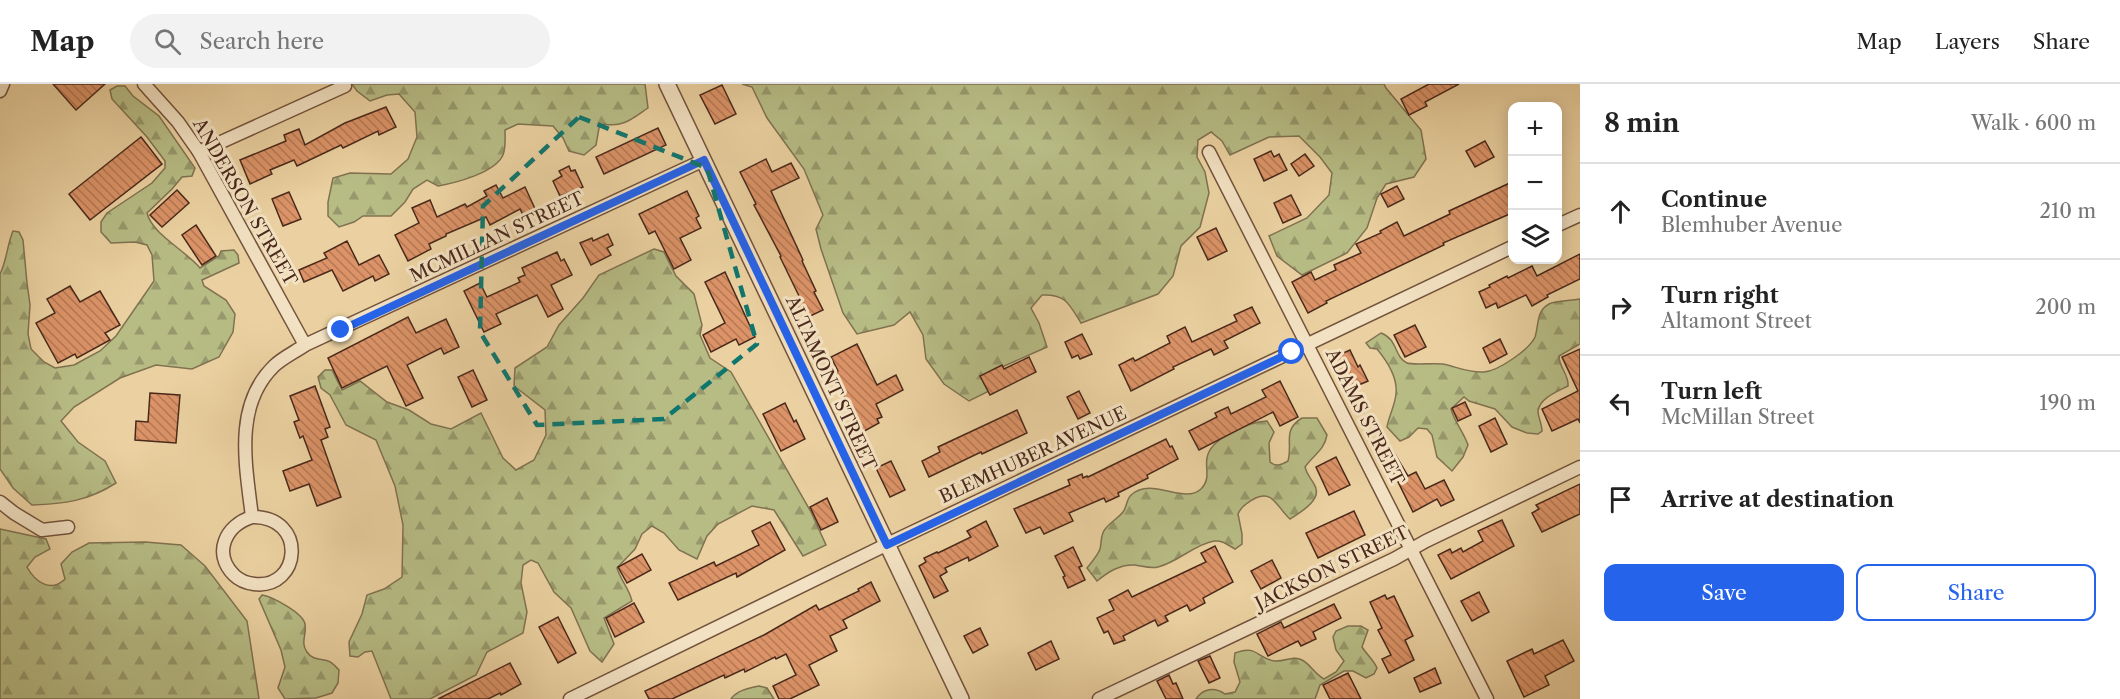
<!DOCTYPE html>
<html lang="en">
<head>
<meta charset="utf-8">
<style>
	body { margin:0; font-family:"Libre Caslon Text",serif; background:#f2f2f2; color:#222 }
	.controls { position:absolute; right:18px; top:18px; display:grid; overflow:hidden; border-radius:12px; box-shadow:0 3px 15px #0003 }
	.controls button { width:54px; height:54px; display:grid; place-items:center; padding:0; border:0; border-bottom:2px solid #e0e0e0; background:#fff; color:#222; font:30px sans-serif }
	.stop { position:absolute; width:18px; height:18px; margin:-14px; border:4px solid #2563eb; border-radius:50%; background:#fff }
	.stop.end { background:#2563eb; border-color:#fff; box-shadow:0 2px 6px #0008 }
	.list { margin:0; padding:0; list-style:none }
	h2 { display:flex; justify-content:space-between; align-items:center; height:78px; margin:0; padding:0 24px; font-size:26px }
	h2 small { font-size:20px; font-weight:400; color:#767676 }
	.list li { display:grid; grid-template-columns:39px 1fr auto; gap:18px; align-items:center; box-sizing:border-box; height:96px; padding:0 24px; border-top:2px solid #e0e0e0 }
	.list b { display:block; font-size:22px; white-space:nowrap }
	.list p { margin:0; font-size:20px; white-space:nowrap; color:#767676 }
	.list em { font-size:20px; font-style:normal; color:#767676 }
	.actions { display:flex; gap:12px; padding:18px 24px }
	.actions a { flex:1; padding:14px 0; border:2px solid #2563eb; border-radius:12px; text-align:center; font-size:21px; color:#2563eb }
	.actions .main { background:#2563eb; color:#fff }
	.icon { flex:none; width:33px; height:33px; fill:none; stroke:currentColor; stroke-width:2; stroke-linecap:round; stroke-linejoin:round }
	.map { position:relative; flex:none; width:1580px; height:615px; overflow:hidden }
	header { display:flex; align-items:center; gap:36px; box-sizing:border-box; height:84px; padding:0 30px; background:#fff; border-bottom:2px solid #e0e0e0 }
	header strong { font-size:28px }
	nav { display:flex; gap:33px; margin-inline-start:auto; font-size:21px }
	.search { width:420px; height:54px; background:#f2f2f2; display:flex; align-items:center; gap:15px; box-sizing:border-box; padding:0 21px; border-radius:33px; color:#767676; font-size:22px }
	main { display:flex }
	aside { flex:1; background:#fff }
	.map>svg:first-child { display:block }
	.forest { fill:url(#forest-firs); stroke:#807250; stroke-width:1.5 }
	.building { fill:url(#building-back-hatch); stroke:#4a291b; stroke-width:1.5 }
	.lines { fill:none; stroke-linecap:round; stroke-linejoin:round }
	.minor-casing { stroke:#72533c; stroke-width:15 }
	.tertiary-casing { stroke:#72533c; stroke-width:18 }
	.minor { stroke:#f2e1c2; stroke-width:12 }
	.tertiary { stroke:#f2e1c2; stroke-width:15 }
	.route { stroke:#2563eb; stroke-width:8 }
	.marked { fill:none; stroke:#0f766e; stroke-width:4.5; stroke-dasharray:12 8; stroke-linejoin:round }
	.labels { text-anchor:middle; stroke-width:6; stroke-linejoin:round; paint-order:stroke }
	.street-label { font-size:18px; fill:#4a291b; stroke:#f2e1c2 }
</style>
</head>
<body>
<header>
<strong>Map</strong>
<div class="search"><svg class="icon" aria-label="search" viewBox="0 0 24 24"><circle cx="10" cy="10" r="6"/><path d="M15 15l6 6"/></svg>Search here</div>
<nav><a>Map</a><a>Layers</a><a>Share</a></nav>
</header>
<main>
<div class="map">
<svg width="1580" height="615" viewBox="0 0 1580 615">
	<defs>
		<pattern id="forest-firs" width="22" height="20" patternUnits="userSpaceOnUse" patternTransform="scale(1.5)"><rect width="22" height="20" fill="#b7bc85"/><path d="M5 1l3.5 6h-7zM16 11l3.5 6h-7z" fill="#97996c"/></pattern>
		<pattern id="building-back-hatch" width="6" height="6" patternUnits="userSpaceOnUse" patternTransform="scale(1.5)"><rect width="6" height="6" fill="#db9367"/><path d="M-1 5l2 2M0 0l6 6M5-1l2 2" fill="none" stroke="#b47854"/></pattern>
	</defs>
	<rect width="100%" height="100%" fill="#ebd1a1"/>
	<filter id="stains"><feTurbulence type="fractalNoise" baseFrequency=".00333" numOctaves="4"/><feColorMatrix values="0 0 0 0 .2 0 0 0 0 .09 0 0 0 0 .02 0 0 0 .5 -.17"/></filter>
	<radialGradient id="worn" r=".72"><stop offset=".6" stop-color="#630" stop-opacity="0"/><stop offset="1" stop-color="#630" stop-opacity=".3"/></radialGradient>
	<!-- forest -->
	<g class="forest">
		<path d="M352 0H645L648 24C633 34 623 44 604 40L599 44 596 61 584 71 569 67 563 54 553 42 518 40 505 46C505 53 506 64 503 71 495 89 455 99 438 102L427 96 413 105 405 118 391 132H363L354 138 339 143 328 132V118L333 94 350 89 391 90 408 75 417 53 415 28 399 10 387 11 370 17 357 7Z"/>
		<path d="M742 0H1384L1386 4 1421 46 1426 75 1414 93 1386 100 1377 114 1367 144 1347 169 1302 191 1277 172 1269 152 1307 134 1329 111 1332 89 1320 73 1299 52 1269 53 1230 71 1222 57 1211 48 1198 56 1197 73 1205 88 1209 109 1200 143 1181 162 1173 192 1158 210 1081 239C1069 220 1066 210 1042 211L1031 224 1039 239 1047 263 995 286 989 307 969 317 944 300 926 275 923 251 910 228 894 241 857 250 843 229 821 165 816 145 823 131 804 85 767 34 752 3Z"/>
		<path d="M117 2H125L133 12 159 32 195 84 192 92 182 93 172 105 147 129C152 150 185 166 200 184L219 172 221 167 234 166 238 171 239 179 202 196 204 202 226 216 235 230 233 248 219 273 192 285 156 281 120 294 74 323 61 337 78 358 105 377 116 399C88 417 64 420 32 421L13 404 0 385V190C7 176 7 161 13 147L19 148 23 156 27 199 30 221 28 250 31 265 44 278 55 284 74 281 100 267 116 252 154 197 152 171 147 161 135 158 111 159 101 148V138L107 129 152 99 165 84V77L147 53 112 15 110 6Z"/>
		<path d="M654 165 664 168 676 192 694 210 702 241 700 251 710 274 731 288 811 428 826 461 803 472 774 426 752 422 718 440 707 452 697 475 679 466 664 449 652 442 642 450 635 465 617 484C621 497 629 504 632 517L604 534 614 560 602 578 590 567 571 524 554 508 538 479 531 476 523 481 521 499 527 528 523 549 487 568 476 591 430 615H391L372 567 365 568 358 573 350 572 349 558 362 530 367 511 384 505 402 493 403 441 395 402 376 356 346 341 330 311 321 304 318 293 325 286H332L342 306 360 297 387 318 409 326 431 340 451 345 481 329 503 374 516 386 534 376 546 351 545 326 514 302 515 284 547 263 559 241 583 214 599 191Z"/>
		<path d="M1580 215V260L1559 272C1559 284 1569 290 1568 302 1558 307 1540 314 1538 327 1538 333 1542 340 1542 347L1538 350 1527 349 1512 343 1495 325 1469 317 1464 313 1451 325C1455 339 1463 347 1468 361L1463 373 1452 387 1437 373 1432 351 1427 345 1418 344 1409 353 1400 357 1387 343C1389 332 1395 321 1396 310 1398 293 1387 277 1377 265L1370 264 1366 259 1381 249C1398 255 1394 273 1407 279 1411 281 1435 279 1443 280 1457 283 1469 289 1484 288 1498 287 1529 266 1535 253 1539 241 1536 227 1549 220 1556 216 1571 217 1580 215Z"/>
		<path d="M1302 334H1317L1327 351C1324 367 1314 370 1305 383 1307 391 1310 393 1314 400 1324 415 1301 428 1290 435 1277 424 1273 403 1252 416 1246 420 1241 423 1238 430L1242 450V460L1235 465C1228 461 1222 456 1214 457 1195 460 1178 478 1158 483 1151 485 1142 482 1135 481 1120 480 1108 488 1097 497L1087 484C1091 479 1098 471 1100 465 1102 457 1100 450 1106 444 1111 438 1118 434 1123 428 1127 423 1126 416 1131 411 1152 392 1183 421 1201 405 1211 395 1205 385 1207 374 1210 354 1249 338 1267 337L1274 348 1269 359 1270 378C1276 383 1281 381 1288 377 1293 359 1282 346 1302 334Z"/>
		<path d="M0 445 46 455 50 465 35 473 27 483C35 498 51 509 65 495L61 480 72 468 89 459 145 458 181 461 205 482 247 537 259 615H0Z"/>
		<path d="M262 511C273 513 303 529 305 540 307 550 300 559 307 568 312 576 321 575 328 577 332 578 336 583 339 586L338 599 332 609 316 614 285 615 278 604 285 583 281 566 259 515Z"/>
		<path d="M1348 542H1361L1368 546 1362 563C1367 571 1373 575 1377 584L1374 590 1366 594 1353 587H1344L1320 601 1315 615H1196C1203 604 1215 603 1225 610L1235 608 1240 598 1234 578 1235 569C1258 560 1256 575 1275 577 1285 578 1293 571 1302 576 1310 580 1314 589 1324 595L1336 588 1344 577 1336 566 1333 553 1336 547Z"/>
		<path d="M759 602 767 604 774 615H731C737 606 750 604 759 602Z"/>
	</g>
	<!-- building -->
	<g class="building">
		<path d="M53 0H105L76 26Z"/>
		<path d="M1429 0H1459L1425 18 1427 22 1409 31 1401 15Z"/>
		<path d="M722 1 736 30 715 40 700 11Z"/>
		<path d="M386 23 396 43 379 51 378 47 343 64 341 61 297 82 294 76 270 86 272 90 250 100 240 76 286 57 284 51 299 45 305 61 345 39Z"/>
		<path d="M658 44 666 61 604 90 596 73Z"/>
		<path d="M141 53 162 80 90 136 69 110Z"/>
		<path d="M1485 57 1494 73 1475 83 1466 67Z"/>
		<path d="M1271 67 1274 73 1279 70 1287 86 1264 97 1254 75Z"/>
		<path d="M1305 70 1314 82 1299 92 1291 80Z"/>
		<path d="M766 75 772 88 791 79 799 94 771 107 803 176 802 177 816 207 814 208 823 226 804 235 795 216 800 214 780 173 781 172 754 121 756 120 740 88Z"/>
		<path d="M569 82 571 87 575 86 583 103 560 112 553 97 562 92 559 87Z"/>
		<path d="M1512 98V129L1443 159 1444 161 1326 217 1327 219 1308 229 1292 198 1311 188 1315 196 1336 186 1334 181 1361 169 1356 160 1381 149 1380 147 1397 138 1404 152 1450 130 1449 127Z"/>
		<path d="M496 101 503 114 525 103 536 127 524 133 520 125 490 141 486 133 446 150V152L429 160 431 165 408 177 395 151 419 139 412 124 430 116 437 133 465 120 467 123 487 112 484 107Z"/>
		<path d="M1397 102 1404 115 1388 123 1381 110Z"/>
		<path d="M177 106 189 119 162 143 150 131Z"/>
		<path d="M687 107 699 132 696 134 701 144 680 154 691 176 674 185 655 147 649 150 639 130Z"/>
		<path d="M289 108 301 135 283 142 272 115Z"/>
		<path d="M1291 111 1301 131 1283 139 1274 119Z"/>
		<path d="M196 141 216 172 202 181 182 151Z"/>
		<path d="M1216 144 1227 167 1208 176 1197 153Z"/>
		<path d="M608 150 613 161 607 164 611 171 591 181 580 159 592 154 593 157Z"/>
		<path d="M347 157 359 181 379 171 389 190 375 197 373 192 343 207 332 186 304 198 299 186 327 174 324 169Z"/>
		<path d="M557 168 561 177 564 175 572 191 551 201 563 225 548 233 537 211 496 230 501 240 484 248 464 207 480 199 487 213 520 198 518 194 525 191 522 184Z"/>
		<path d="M1580 170V195L1547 211 1548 213 1532 222 1526 211 1498 224 1496 219 1486 224 1479 208 1490 203 1489 201 1507 192 1508 194 1532 182 1537 192Z"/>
		<path d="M725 188 755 253 739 261 736 255 711 268 703 251 725 239 705 198Z"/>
		<path d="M70 202 80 218 100 207 120 241 105 249 110 256 77 274 75 270 58 279 36 239 55 229 47 215Z"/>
		<path d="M1252 223 1260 239 1224 257 1228 264 1214 271 1211 265 1173 283 1174 285 1131 307 1119 281 1133 274 1135 277 1170 259 1167 252 1185 243 1192 258 1237 237 1234 231Z"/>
		<path d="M408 233 416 249 446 235 459 263 444 270 441 264 407 281 423 314 406 322 387 282 342 304 328 274Z"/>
		<path d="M1415 241 1426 263 1405 273 1394 251Z"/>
		<path d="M1082 250 1092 270 1080 275 1078 271 1072 274 1065 258Z"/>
		<path d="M1500 255 1507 270 1490 279 1483 264Z"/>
		<path d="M857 260 877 301 896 291 903 306 876 320 882 333 877 335 879 339 861 349 834 290 838 287 831 273Z"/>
		<path d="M1580 265V339L1578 335 1552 347 1542 325 1578 307 1562 273Z"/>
		<path d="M1350 266 1358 283 1360 281 1368 297 1347 306 1332 274Z"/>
		<path d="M1029 273 1036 288 990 311 980 292 1002 281 1004 285Z"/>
		<path d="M473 286 487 316 472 323 458 293Z"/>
		<path d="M1280 297 1298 333 1280 342 1273 328 1199 366 1189 347 1217 333 1215 329 1228 323 1231 330 1266 313 1262 306Z"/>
		<path d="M315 302 330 343 325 345 328 353 321 356 341 413 317 422 309 400 290 407 283 387 312 376 303 352 300 354 294 338 299 336 290 312Z"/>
		<path d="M1079 307 1090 329 1078 335 1067 313Z"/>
		<path d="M150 309 180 311 176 359 135 356 136 337 148 338Z"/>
		<path d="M1465 318 1471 331 1458 337 1452 324Z"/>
		<path d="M785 319 794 338 796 336 805 355 781 367 763 330Z"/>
		<path d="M1017 326 1027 349 982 370 981 368 929 393 922 377 940 368 938 363Z"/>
		<path d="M1495 334 1507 360 1491 368 1479 342Z"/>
		<path d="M1166 355 1170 363 1172 362 1178 375 1147 391 1148 394 1118 409 1119 412 1106 418 1104 414 1069 429 1073 437 1044 450 1040 443 1026 449 1014 425 1070 401 1068 396 1082 390 1083 394 1087 392 1088 393Z"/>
		<path d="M1390 362 1408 392 1416 388 1425 405 1444 396 1454 416 1441 422 1437 415 1413 428 1393 388 1388 390 1382 378 1386 376 1382 366Z"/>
		<path d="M1336 373 1350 401 1329 411 1316 383Z"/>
		<path d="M891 377 905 406 890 413 876 384Z"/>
		<path d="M1580 400V430L1542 448 1532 429 1539 425 1536 421Z"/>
		<path d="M827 414 838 438 821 446 810 423Z"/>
		<path d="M1354 427 1365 451 1318 474 1306 449Z"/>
		<path d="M1502 436 1514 462 1451 495 1438 471 1450 465 1452 469 1461 464 1463 468 1483 457 1478 447Z"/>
		<path d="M986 437 998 462 969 477 968 473 945 484 947 488 940 492 948 507 934 514 919 482 926 478 924 474 937 468 938 469 971 453 967 447Z"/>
		<path d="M770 438 785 466 737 493 736 489 678 516 669 499 714 478 716 482 759 461 752 447Z"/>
		<path d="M1215 462 1233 498 1203 514 1205 519 1190 527 1187 521 1165 532 1168 537 1158 542 1155 536 1123 552 1125 556 1114 560 1108 547 1104 549 1097 534 1114 526 1109 516 1128 506 1132 513 1191 485 1206 478 1201 469Z"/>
		<path d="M1073 463 1082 482 1079 483 1085 496 1068 504 1063 493 1065 492 1055 472Z"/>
		<path d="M642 470 651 486 627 499 618 483Z"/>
		<path d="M1272 476 1281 494 1261 505 1251 487Z"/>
		<path d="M871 498 880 517 843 536 847 544 830 552 837 567 809 581 819 601 790 615H779L773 602 796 591 786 570 776 575 775 573 745 588 744 585 725 594 724 591 672 615H649L645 607 764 551 816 521 819 526 859 507 858 505Z"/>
		<path d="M1479 508 1489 528 1472 537 1461 517Z"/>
		<path d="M1385 511 1387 515 1394 512 1413 552 1405 556 1414 576 1389 589 1382 575 1391 571 1378 546 1382 544 1370 518Z"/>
		<path d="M634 519 644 538 615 553 606 534Z"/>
		<path d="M1334 520 1341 534 1313 548 1316 555 1301 562 1298 557 1268 572 1257 550 1281 538 1284 544Z"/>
		<path d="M558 533 576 569 558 579 539 543Z"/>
		<path d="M980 544 988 561 973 569 964 552Z"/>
		<path d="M1563 556 1574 577 1545 592 1549 601 1524 613 1507 577 1532 565 1534 570Z"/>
		<path d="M1051 557 1059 575 1036 586 1028 569Z"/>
		<path d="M1210 572 1220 594 1209 599 1198 577Z"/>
		<path d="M510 579 521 600 501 611 500 609 488 615H438Z"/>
		<path d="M1435 584 1441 599 1420 608 1414 594Z"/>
		<path d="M1348 589 1361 615H1330L1323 601Z"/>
		<path d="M1169 591 1173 600 1176 599 1183 615H1166L1157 597Z"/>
	</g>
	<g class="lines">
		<!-- minor casing -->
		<g class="minor-casing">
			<g id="minor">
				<path d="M144 0 178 38 199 68 305 261"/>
				<path d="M0 7 3 0"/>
				<path d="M199 68 345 2"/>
				<path d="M1209 68 1487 615"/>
				<path d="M1558 141 1580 131"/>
				<path d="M0 418 14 429 42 446 68 443"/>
				<path d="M252 433C226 441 212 469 234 491 239 496 246 499 254 500 301 506 308 432 252 433 246 382 233 322 274 282 282 274 295 268 305 261L704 76"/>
				<path d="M570 615 898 455 1512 163"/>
				<path d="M1099 615 1394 475 1426 457 1580 383"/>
			</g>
		</g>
		<!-- tertiary casing -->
		<g class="tertiary-casing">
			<path id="tertiary" d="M667 0 961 615"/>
		</g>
		<!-- minor -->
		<use href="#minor" class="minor"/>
		<!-- tertiary -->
		<use href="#tertiary" class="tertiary"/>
	</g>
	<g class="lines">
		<!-- route -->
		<path class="route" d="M341 246 704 76 887 461 1292 268"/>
	</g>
	<!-- marked area -->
	<path class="marked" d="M579 33 707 84 757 260 664 335 537 341 480 248 483 122Z"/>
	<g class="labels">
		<!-- street labels -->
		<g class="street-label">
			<text transform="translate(245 118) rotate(60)" y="6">ANDERSON STREET</text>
			<text transform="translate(497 153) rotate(-25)" y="6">MCMILLAN STREET</text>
			<text transform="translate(831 299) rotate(65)" y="6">ALTAMONT STREET</text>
			<text transform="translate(1365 333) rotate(63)" y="6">ADAMS STREET</text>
			<text transform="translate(1033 371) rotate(-25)" y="6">BLEMHUBER AVENUE</text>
			<text transform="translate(1332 484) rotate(-26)" y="6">JACKSON STREET</text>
		</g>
	</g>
	<rect width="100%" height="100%" filter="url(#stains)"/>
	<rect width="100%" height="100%" fill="url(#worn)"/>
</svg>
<div class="controls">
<button>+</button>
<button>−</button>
<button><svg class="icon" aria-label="layers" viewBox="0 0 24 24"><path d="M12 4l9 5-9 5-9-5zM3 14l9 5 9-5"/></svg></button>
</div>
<div class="stop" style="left:1292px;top:268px"></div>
<div class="stop end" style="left:341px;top:246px"></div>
</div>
<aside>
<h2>8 min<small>Walk · 600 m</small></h2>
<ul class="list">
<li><svg class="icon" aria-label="ahead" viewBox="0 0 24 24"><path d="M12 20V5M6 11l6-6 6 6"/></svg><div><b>Continue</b><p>Blemhuber Avenue</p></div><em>210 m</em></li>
<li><svg class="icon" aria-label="right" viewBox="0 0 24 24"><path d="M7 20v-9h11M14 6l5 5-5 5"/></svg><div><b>Turn right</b><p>Altamont Street</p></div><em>200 m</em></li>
<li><svg class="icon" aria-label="left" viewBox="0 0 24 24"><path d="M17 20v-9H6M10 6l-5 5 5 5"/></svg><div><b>Turn left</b><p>McMillan Street</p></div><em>190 m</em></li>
<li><svg class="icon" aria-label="arrive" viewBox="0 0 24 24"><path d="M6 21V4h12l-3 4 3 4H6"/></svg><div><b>Arrive at destination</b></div></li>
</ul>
<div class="actions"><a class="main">Save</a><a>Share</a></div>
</aside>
</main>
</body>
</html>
